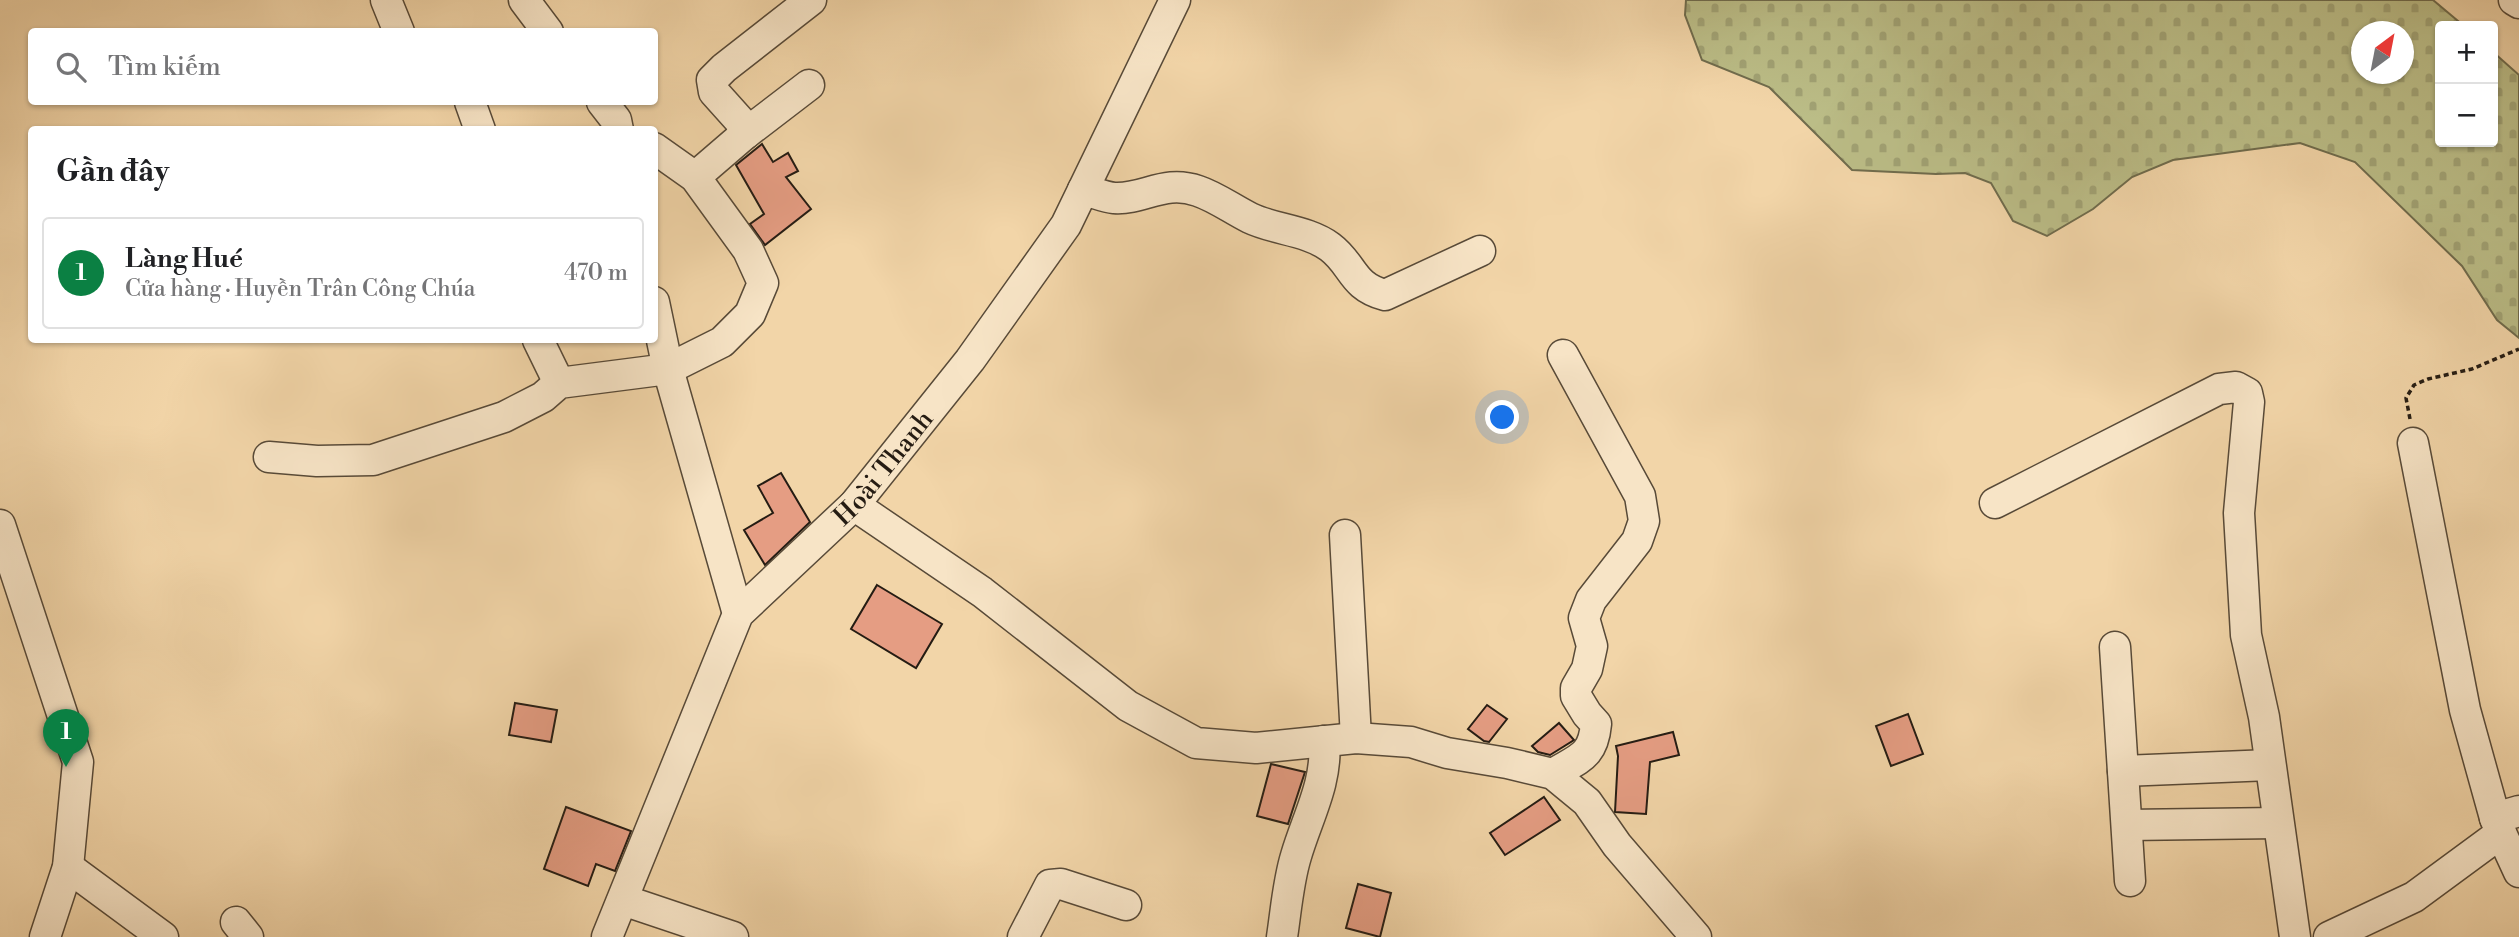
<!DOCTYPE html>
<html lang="vi">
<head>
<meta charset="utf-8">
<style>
	body { margin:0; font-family:"Libre Bodoni",serif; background:#f2f2f2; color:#202124 }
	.controls { position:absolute; right:21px; top:21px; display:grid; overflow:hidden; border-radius:7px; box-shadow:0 2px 5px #0004 }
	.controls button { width:63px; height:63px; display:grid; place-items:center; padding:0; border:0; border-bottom:2px solid #e0e0e0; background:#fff; color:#202124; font:35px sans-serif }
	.compass { position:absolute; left:2351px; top:21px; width:63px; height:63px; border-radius:50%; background:#fff; box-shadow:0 2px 5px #0004; rotate:32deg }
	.you { position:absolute; left:1503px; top:418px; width:24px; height:24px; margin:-18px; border:5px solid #fff; border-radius:50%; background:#1a73e8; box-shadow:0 0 0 10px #1a73e833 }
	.badge { display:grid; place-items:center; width:46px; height:46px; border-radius:50%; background:#0b8043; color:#fff; font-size:23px; font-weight:700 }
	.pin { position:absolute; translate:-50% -58px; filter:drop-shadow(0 2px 4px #0008) }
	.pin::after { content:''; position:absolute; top:37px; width:24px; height:21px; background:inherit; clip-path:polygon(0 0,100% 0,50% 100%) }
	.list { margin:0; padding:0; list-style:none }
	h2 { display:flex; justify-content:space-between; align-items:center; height:91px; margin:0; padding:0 28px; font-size:30px }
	h2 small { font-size:23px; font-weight:400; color:#757577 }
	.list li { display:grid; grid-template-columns:46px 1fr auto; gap:21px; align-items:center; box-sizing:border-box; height:112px; margin:0 14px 14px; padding:0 14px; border:2px solid #e0e0e0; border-radius:7px }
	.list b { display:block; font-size:26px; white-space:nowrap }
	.list p { margin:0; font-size:23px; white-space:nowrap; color:#757577 }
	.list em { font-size:23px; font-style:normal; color:#757577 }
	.icon { flex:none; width:38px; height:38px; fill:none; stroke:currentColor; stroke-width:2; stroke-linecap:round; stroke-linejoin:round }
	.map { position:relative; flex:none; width:2519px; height:937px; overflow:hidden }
	.search { position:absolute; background:#fff; box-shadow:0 2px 5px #0004; left:28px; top:28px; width:630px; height:77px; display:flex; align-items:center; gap:18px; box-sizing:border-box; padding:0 24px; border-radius:7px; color:#757577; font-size:26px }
	.panel { position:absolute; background:#fff; box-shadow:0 2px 5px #0004; left:28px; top:126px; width:630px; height:217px; border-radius:7px }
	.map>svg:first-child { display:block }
	.cemetery { fill:url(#cemetery-stones); stroke:#706c4d; stroke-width:2; fill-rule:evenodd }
	.building { fill:#e59d83; stroke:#251c13; stroke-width:2 }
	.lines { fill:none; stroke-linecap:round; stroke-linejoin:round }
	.minor-casing { stroke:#584a38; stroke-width:33 }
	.path { stroke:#251c13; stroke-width:3.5; stroke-dasharray:5 3.5; stroke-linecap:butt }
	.minor { stroke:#f7e4c6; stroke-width:30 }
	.labels { text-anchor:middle; stroke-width:6; stroke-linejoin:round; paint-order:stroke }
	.street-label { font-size:26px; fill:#251c13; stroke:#f7e4c6 }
</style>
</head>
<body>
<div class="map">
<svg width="2519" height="937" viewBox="0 0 2519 937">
	<defs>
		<pattern id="cemetery-stones" width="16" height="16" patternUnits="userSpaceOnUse" patternTransform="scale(1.75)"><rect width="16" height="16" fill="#bbbd87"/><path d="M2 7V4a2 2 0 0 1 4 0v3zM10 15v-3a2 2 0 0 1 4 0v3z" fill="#a1a274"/></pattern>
	</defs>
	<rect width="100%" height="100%" fill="#f2d5a8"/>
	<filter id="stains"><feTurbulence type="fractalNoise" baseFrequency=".00286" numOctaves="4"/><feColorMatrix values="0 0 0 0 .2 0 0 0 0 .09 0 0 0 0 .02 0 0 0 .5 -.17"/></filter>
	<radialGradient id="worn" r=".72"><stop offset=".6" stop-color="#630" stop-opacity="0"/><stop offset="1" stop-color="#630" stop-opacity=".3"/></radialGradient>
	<!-- cemetery -->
	<path class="cemetery" d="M1686 0H2433L2464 26H2440V142H2493V52L2519 75V338L2497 320 2462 266 2355 162 2300 143 2173 160 2132 177 2093 209 2047 236 2013 221 1991 183 1965 173 1936 174 1852 170 1769 87 1702 60 1685 15ZM2362 32H2404V74H2362Z"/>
	<!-- building -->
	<g class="building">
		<path d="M762 144 773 162 788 153 798 171 786 177 811 209 765 245 750 224 764 214 736 165Z"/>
		<path d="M781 473 810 522 765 565 744 530 773 513 758 486Z"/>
		<path d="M877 585 942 624 916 668 851 629Z"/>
		<path d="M515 703 557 710 551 742 509 735Z"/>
		<path d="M1487 705 1507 719 1489 742 1484 741 1468 729Z"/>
		<path d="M1908 714 1923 754 1891 766 1876 726Z"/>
		<path d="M1559 723 1574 740 1550 755 1538 752 1532 746Z"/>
		<path d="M1673 732 1679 755 1650 762 1646 814 1615 812 1618 756 1616 746Z"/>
		<path d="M1271 764 1305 772 1288 824 1257 816Z"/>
		<path d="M1544 797 1560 820 1505 855 1490 833Z"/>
		<path d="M566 807 631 831 615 871 596 864 588 886 544 869Z"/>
		<path d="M1358 884 1391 893 1380 937 1346 928Z"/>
	</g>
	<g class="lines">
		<!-- minor casing -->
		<g class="minor-casing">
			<g id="minor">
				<path d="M386 0 399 32"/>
				<path d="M524 0 548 32"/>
				<path d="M2514 0 2519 3"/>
				<path d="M470 102 480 130"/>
				<path d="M602 102 616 120 618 130"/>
				<path d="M745 134 740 121 714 92 712 80 724 68 811 0"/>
				<path d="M695 177 745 134 809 85"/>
				<path d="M1083 190C1093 192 1104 197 1114 198 1144 200 1164 179 1198 191 1216 197 1232 209 1250 218 1275 230 1307 230 1330 247 1354 265 1351 286 1385 295L1480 251"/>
				<path d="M654 302 668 369 738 614"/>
				<path d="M538 340 559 383"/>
				<path d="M2413 443 2465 710 2495 818"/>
				<path d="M269 457 317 461 373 460 504 417 543 397 559 383 668 369 722 342 750 314 763 283 748 250 695 177 654 148"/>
				<path d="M1995 503 2219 389 2236 387 2247 393 2249 402 2239 513 2246 635 2264 717 2295 937"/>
				<path d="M854 505 982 592 1128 706 1196 743 1256 748 1356 738 1411 742 1447 753 1507 763 1553 774 1587 802 1617 845 1696 937"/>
				<path d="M0 525 78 762 68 867 45 937"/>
				<path d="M1345 535 1356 738"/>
				<path d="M2115 647 2130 881"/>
				<path d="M2123 771 2270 765"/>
				<path d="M1553 774C1579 758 1593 757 1596 724L1587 714 1576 696V688L1587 669 1592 646 1584 618 1591 600 1637 541 1644 521 1640 496 1563 355"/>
				<path d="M2127 825 2278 823"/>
				<path d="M2501 833 2519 872"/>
				<path d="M68 867 163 937"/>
				<path d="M623 900 733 937"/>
				<path d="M236 922 248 937"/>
				<path id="s1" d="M607 937 738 614 854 505 970 360 1066 225 1175 0"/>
				<path d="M1023 937 1050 885 1061 884 1126 905"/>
				<path d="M1282 937C1286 911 1288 882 1296 856 1307 818 1328 782 1324 741"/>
				<path d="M2329 937 2414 897 2501 833 2495 818 2519 811"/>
			</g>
		</g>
		<!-- path -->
		<path class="path" d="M2410 419 2406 398 2414 385 2428 379 2472 369 2519 349"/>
		<!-- minor -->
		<use href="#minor" class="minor"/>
	</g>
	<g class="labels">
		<!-- street labels -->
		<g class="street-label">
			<text dy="9" stroke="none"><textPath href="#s1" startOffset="555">Hoài Thanh</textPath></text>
		</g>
	</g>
	<rect width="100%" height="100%" filter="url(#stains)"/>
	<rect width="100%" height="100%" fill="url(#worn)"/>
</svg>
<div class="controls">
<button>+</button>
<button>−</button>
</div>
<svg class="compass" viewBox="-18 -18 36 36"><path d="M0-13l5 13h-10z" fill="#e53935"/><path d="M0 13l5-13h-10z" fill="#757577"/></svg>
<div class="you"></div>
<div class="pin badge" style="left:66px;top:767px">1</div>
<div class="search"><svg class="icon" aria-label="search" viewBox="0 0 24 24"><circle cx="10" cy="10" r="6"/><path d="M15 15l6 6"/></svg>Tìm kiếm</div>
<section class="panel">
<h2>Gần đây<small></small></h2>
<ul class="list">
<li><span class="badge">1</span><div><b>Làng Hué</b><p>Cửa hàng · Huyền Trân Công Chúa</p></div><em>470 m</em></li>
</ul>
</section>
</div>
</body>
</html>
